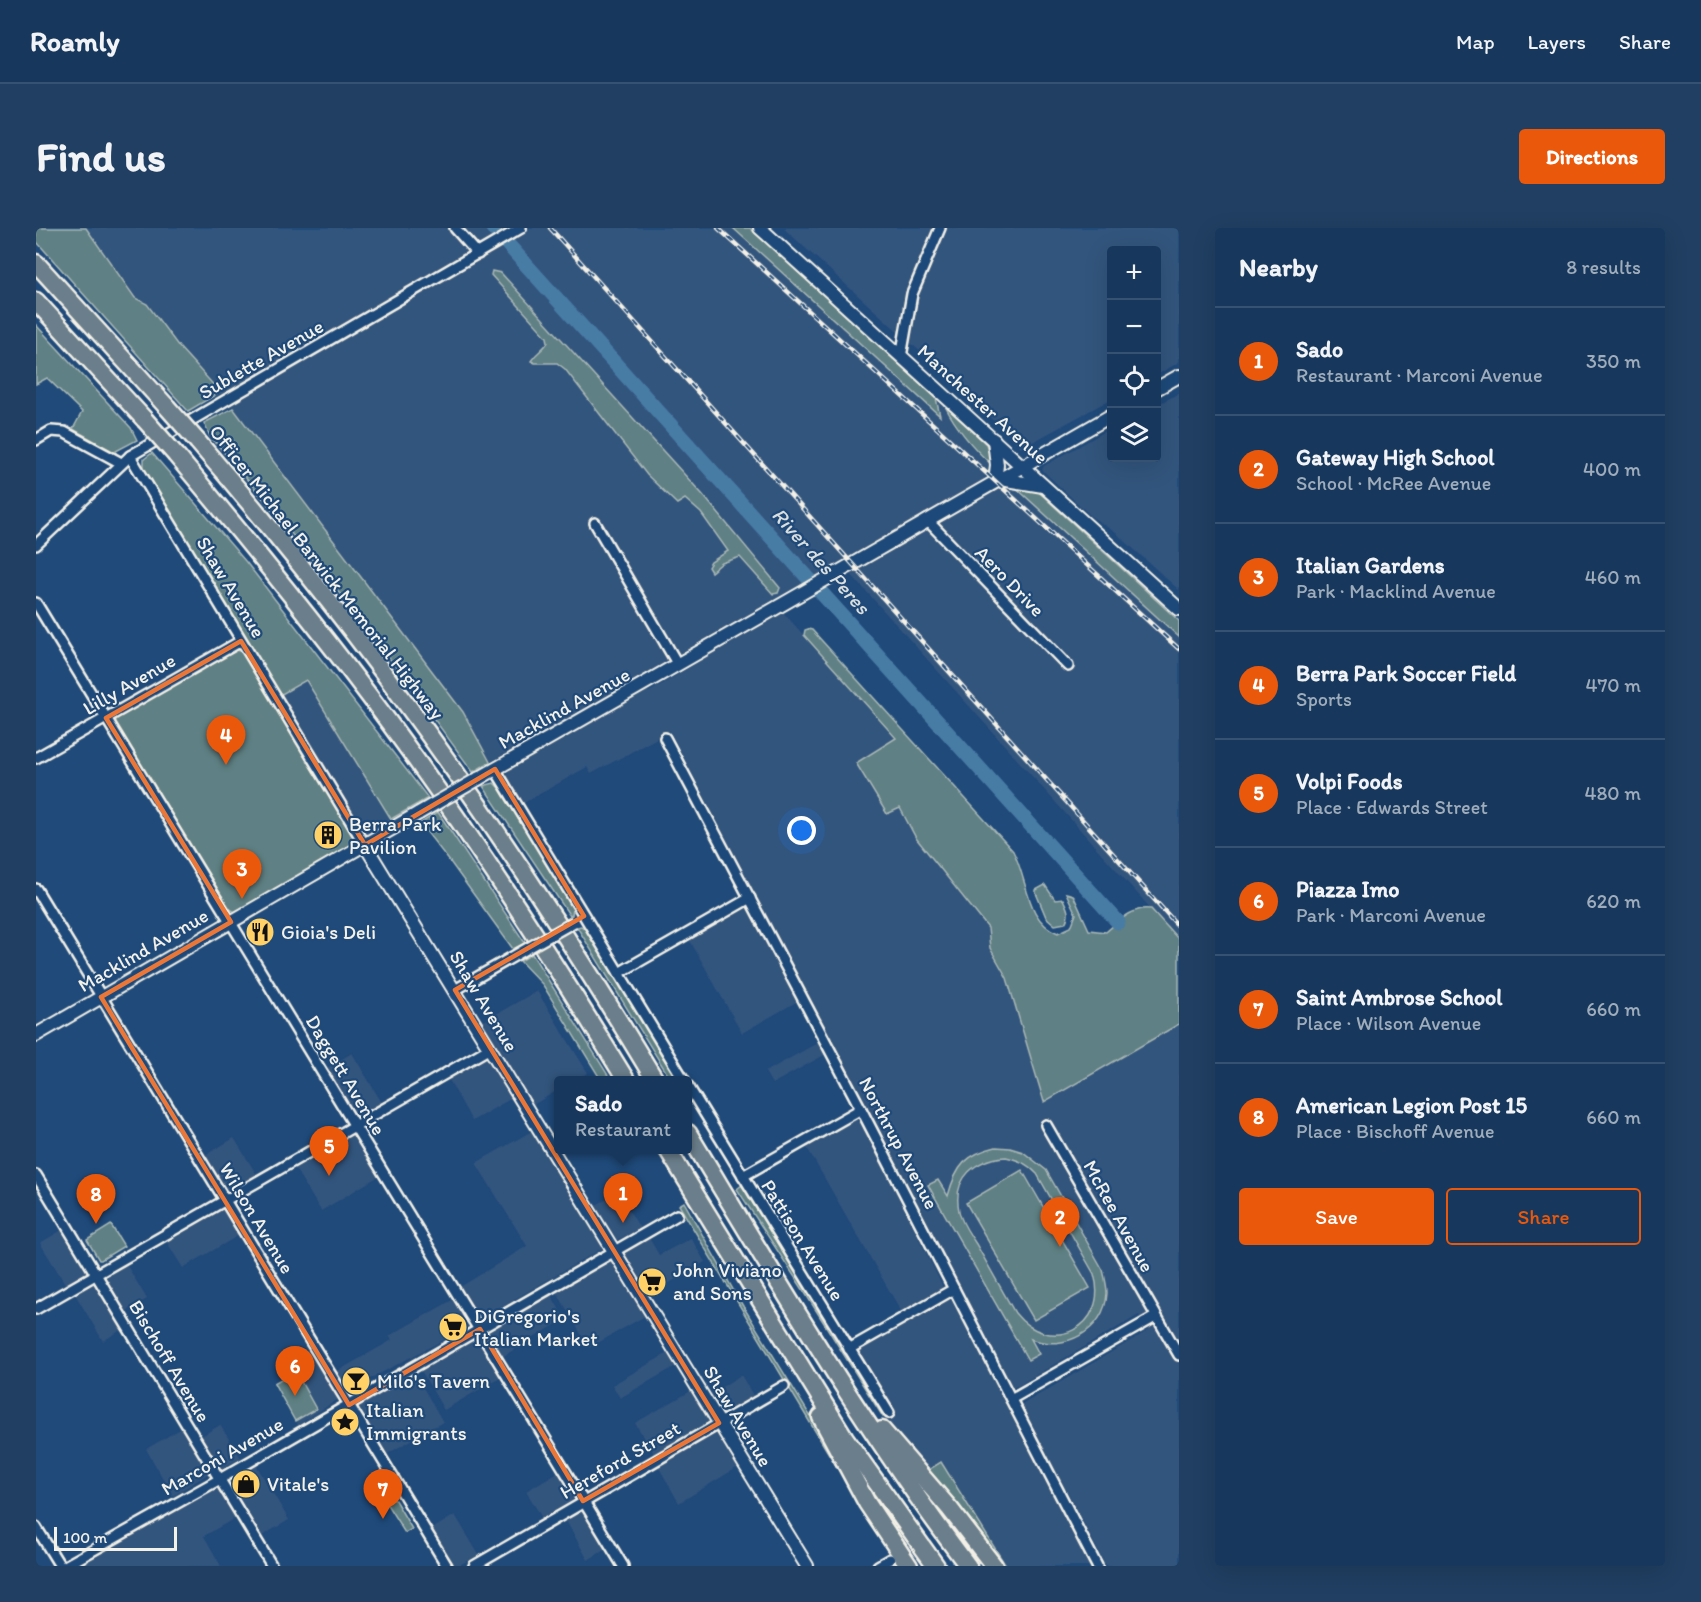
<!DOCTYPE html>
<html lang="en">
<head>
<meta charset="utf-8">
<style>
	body { margin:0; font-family:Itim,sans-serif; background:#203f62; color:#f1f3f6 }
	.controls { position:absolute; right:18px; top:18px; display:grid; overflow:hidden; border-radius:6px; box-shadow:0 6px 24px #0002 }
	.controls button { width:54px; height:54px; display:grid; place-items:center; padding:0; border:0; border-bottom:2px solid #365272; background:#17385c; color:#f1f3f6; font:30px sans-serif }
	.scale { position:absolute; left:18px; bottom:15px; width:123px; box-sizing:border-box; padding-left:6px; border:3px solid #f4f1e8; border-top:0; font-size:16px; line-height:21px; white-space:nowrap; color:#f4f1e8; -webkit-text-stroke:4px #1f4a7a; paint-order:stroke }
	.you { position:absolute; left:766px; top:603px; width:21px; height:21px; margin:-15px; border:4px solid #fff; border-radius:50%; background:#1a73e8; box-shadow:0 0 0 9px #1a73e833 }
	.badge { display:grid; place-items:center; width:39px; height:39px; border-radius:50%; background:#ea580c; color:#fff; font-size:20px; font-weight:700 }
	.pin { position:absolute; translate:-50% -50px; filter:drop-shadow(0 2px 3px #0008) }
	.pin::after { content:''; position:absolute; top:32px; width:21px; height:18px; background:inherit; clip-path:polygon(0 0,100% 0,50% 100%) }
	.popup { position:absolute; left:518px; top:848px; width:138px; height:78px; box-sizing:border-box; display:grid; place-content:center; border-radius:6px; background:#17385c; filter:drop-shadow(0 2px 4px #0005); font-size:20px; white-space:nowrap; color:#9eacbb }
	.popup b { font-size:22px; color:#f1f3f6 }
	.popup::after { content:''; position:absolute; left:50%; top:100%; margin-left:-12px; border:12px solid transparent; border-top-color:#17385c }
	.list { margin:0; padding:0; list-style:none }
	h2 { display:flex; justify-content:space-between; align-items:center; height:78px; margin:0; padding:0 24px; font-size:26px }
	h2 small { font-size:20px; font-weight:400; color:#9eacbb }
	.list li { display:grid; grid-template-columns:39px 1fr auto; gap:18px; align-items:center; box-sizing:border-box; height:108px; padding:0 24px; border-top:2px solid #365272 }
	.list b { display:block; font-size:22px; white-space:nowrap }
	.list p { margin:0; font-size:20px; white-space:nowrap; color:#9eacbb }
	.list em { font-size:20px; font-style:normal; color:#9eacbb }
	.actions { display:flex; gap:12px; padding:18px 24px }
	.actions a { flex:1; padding:14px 0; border:2px solid #ea580c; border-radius:6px; text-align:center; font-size:21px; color:#ea580c }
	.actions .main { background:#ea580c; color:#fff }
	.icon { flex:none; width:33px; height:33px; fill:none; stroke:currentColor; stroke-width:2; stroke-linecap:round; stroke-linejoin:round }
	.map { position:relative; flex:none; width:1143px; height:1338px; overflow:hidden; border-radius:6px }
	header { display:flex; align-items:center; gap:36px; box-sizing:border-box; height:84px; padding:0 30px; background:#17385c; border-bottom:2px solid #365272 }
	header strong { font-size:28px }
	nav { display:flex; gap:33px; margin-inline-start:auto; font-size:21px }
	.intro { display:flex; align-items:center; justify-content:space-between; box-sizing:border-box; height:144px; padding:0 36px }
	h1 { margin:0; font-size:42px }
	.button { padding:15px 27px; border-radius:6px; background:#ea580c; color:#fff; font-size:21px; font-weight:700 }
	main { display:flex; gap:36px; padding:0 36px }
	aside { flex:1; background:#17385c; border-radius:6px; box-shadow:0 6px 24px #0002 }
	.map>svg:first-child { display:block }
	.built { fill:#33547d }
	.green { fill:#5f8084; stroke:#aab8b6; stroke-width:1.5; fill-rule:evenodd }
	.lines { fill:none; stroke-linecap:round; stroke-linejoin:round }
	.river { stroke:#477ba5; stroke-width:15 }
	.street-casing { stroke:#f4f1e8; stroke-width:14 }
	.secondary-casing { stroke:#f4f1e8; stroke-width:16 }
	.highway-casing { stroke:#f4f1e8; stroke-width:21 }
	.street { stroke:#1f4a7a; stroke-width:9 }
	.secondary { stroke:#1f4a7a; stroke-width:12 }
	.highway { stroke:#6b7e8b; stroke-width:16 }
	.rail-casing { stroke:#f4f1e8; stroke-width:4.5 }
	.rail { stroke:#1f4a7a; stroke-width:2; stroke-dasharray:7; stroke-linecap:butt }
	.street-bridge-casing { stroke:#f4f1e8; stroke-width:14; stroke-linecap:butt }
	.secondary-bridge-casing { stroke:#f4f1e8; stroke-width:16; stroke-linecap:butt }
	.highway-bridge-casing { stroke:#f4f1e8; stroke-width:21; stroke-linecap:butt }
	.street-bridge { stroke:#1f4a7a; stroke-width:9 }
	.secondary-bridge { stroke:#1f4a7a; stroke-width:12 }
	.highway-bridge { stroke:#6b7e8b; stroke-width:16 }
	.marked { fill:none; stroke:#ea7738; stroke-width:4.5; stroke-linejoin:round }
	.labels { text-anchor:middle; stroke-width:4.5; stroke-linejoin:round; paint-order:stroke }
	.street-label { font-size:20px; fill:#f4f1e8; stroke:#1f4a7a }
	.poi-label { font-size:20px; fill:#f4f1e8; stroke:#1f4a7a; text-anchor:start }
	.water-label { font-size:21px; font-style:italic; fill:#dadfde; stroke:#1f4a7a }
</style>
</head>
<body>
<header>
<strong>Roamly</strong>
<nav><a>Map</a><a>Layers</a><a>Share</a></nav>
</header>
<div class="intro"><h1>Find us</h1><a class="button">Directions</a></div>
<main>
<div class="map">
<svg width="1143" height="1338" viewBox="0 0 1143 1338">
	<rect width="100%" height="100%" fill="#1f4a7a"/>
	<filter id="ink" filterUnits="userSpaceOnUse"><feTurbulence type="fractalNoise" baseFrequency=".0167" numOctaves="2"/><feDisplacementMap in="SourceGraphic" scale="12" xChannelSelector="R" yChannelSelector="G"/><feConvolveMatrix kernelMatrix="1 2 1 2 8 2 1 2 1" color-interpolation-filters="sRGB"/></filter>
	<g filter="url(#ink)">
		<!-- built -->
		<g class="built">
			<path d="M50 0H697L903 188 900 170 909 178 918 195 957 238 948 250 959 253 828 320 454 534 427 484 197 180 99 70Z"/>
			<path d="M747 0H1143V134L1121 147 1120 22H1076L1075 171 986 220 898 136Z"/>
			<path d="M1143 165V362L1080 305 1056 289 1006 242 1008 238 1075 200 1076 230H1120L1121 177Z"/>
			<path d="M977 257 1143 409V712L812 343 959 260Z"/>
			<path d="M746 383 860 510 820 535 851 586 863 580 880 610 952 700 954 720 971 750 1008 874 1143 796V1338H1070L1030 1261 1018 1268 1054 1338H970L905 1234 889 1244 847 1189 858 1182 822 1126 824 1122 911 1071 916 1073 975 1183 1113 1102 1103 1087 981 1158 977 1159 975 1156 634 503 555 546 551 539 486 576 472 551 471 546 474 541 610 461 613 464Z"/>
			<path d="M270 451 355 593 332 607 329 605 244 467Z"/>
			<path d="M710 678 713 679 762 773 706 805 653 711Z"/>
			<path d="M501 763 552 845 539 852H522V862L497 877 446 794Z"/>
			<path d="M783 814 790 826 736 856 729 844Z"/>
			<path d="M316 825 346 875 322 888 319 887 291 840Z"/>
			<path d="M448 830 454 833 476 870 436 893 412 850Z"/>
			<path d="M819 891 825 894 906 1057V1060L903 1062 865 1083 770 918Z"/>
			<path d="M496 903 567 1020 444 1091 424 1059 491 1018 440 935Z"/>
			<path d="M316 907 343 948 285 983 258 939Z"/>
			<path d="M198 910 221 947 191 962 188 961 168 928Z"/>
			<path d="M582 965 604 1000 581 1012 558 978Z"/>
			<path d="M184 981 191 983 205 1006 147 1040 130 1013Z"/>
			<path d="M26 1002 50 1041V1045L30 1057 4 1015Z"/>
			<path d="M612 1008 623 1027 655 1010 669 1034 613 1067 587 1025 589 1022Z"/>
			<path d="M571 1032H575L576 1034 609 1088 553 1120 519 1061Z"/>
			<path d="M90 1036 111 1071 89 1084 70 1050Z"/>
			<path d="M56 1056H59L63 1059 87 1101 67 1113 39 1066Z"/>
			<path d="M514 1065 529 1091 466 1129 453 1107V1103Z"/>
			<path d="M418 1071 432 1095 430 1100 330 1153 319 1164 312 1163 300 1144 356 1112 353 1108Z"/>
			<path d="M438 1109 441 1111 465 1149 408 1182 384 1141Z"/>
			<path d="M632 1125 640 1138 584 1170 576 1157Z"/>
			<path d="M279 1129 301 1168V1172L262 1197 237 1155Z"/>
			<path d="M378 1144 407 1194 351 1226 323 1178Z"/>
			<path d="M705 1147 718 1169 689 1186 685 1185 673 1167Z"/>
			<path d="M655 1163 673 1194 618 1226 599 1195Z"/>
			<path d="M184 1197 205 1230 186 1240 164 1209Z"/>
			<path d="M146 1200 172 1246 137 1268 110 1221Z"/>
			<path d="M678 1205 683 1208 702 1239 643 1275 622 1238Z"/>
			<path d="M219 1235 253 1292 226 1308 193 1252Z"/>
			<path d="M522 1244 537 1272 506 1290 490 1263Z"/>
			<path d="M177 1259 185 1260 201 1289 168 1308 185 1338H43Z"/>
			<path d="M545 1282 570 1321 552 1332 529 1291Z"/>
			<path d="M419 1287 443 1327 421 1338 418 1336 396 1301Z"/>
		</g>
		<!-- green -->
		<g class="green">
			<path d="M0 0H50L99 70 111 76 143 119 184 164 152 183 0 13Z"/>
			<path d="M697 0H714L900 170 904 188Z"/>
			<path d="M456 43 465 45 667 267 744 360 742 365 737 366 704 329 686 335 675 344 672 339 675 334 692 323 665 285 649 271 641 276 611 247 529 141 521 135H499L495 133C500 125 507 122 512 114L511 109 455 47Z"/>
			<path d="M0 97 95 200 101 212 80 223V225L37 201 46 184 11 150 0 156Z"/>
			<path d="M909 178 950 216 957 238C937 220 921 202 909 178Z"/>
			<path d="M197 180 427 484 454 534 437 544 329 397 230 274 174 208 168 195Z"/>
			<path d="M116 225 210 334 392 570 355 591 270 452 244 467 106 239 108 238V231Z"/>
			<path d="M977 257 1000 262 1007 268 1143 393V409Z"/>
			<path d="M772 401 776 402 977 623C992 651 990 694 1022 705L1035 699 1040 686 1030 665 1037 667 1053 702 1070 704C1082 694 1097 678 1115 681L1143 712V796L1008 874 971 750 954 720 952 700 880 610 864 580 851 586 820 535 860 510 768 407 769 402Z"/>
			<path d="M199 422 205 423 319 612 317 616 199 684 194 681 79 494 82 489Z"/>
			<path d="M458 555 464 561 537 681 536 687 534 688 447 558Z"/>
			<path d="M402 584 489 715 477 721 415 635 386 598 385 595Z"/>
			<path d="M1009 657 1019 672 1027 671C1031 680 1035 686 1029 695L1019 697 1010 689 1000 665V662Z"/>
			<path d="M545 698 549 701 642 852H635L541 699Z"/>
			<path d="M496 726 575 852H565L507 757 484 733Z"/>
			<path d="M960 919 974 920 987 924 1010 942 1067 1042C1069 1050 1071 1058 1071 1065 1069 1103 1028 1124 995 1111L1003 1126 992 1132 892 957 902 952 912 968C920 938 930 926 960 919ZM970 929C983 932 992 936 1001 946L1058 1046C1074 1099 1014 1129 979 1085 966 1062 953 1039 940 1016 934 1006 925 995 923 983 916 949 940 931 970 929Z"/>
			<path d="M986 942 1054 1060 998 1092 930 975Z"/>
			<path d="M706 957 806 1122 849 1188 847 1189 766 1060 701 961Z"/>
			<path d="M648 974 699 1065 792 1217 802 1241 643 977Z"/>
			<path d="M75 997 88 1018 65 1032H63L51 1012Z"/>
			<path d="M259 1143 280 1181 259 1193 238 1155Z"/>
			<path d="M905 1234 970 1338H967L926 1286 889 1244Z"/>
			<path d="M353 1262 376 1301 369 1305 345 1267Z"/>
		</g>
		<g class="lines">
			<!-- river -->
			<path class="river" d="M457 0 1082 694"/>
			<!-- street casing -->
			<g class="street-casing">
				<g id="street">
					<path d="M419 0 442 26"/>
					<path d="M865 129 876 66 904 0"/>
					<path d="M0 212 15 203 28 204 85 235"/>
					<path d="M94 228 329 617"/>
					<path d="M891 292 1032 438"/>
					<path d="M559 295 642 437"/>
					<path d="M0 317 94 228 485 0"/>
					<path d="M0 375 587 1338"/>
					<path d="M629 510 825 881 1061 1338"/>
					<path d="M0 530 205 413"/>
					<path d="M459 541 648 852"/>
					<path d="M0 661 411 1338"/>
					<path d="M583 745 714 670"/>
					<path d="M419 762 492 720"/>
					<path d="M652 858 853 1185"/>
					<path d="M1010 897 1143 1127"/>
					<path d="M0 947 236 1338"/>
					<path d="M707 948 825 881"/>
					<path d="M0 1081 454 820"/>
					<path d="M813 1121 918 1061"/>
					<path d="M975 1171 1119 1089"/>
					<path d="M0 1299 24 1338"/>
					<path d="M29 1338 184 1251 641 987"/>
					<path d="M438 1338 748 1158"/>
					<path d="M842 1338 854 1331"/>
				</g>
			</g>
			<!-- secondary casing -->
			<g class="secondary-casing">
				<g id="secondary">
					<path d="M724 0 1143 381"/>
					<path d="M1120 161 1143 148"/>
					<path d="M958 212 961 237 959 253"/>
					<path d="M964 251 1007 258"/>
					<path d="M442 551 1076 187"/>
					<path d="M329 617 771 1338"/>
					<path d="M0 807 383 585"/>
				</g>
			</g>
			<!-- highway casing -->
			<g class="highway-casing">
				<g id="highway">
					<path d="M0 35 131 179"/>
					<path d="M0 73 109 192"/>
					<path d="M162 214C233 297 302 382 366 470 457 593 540 721 619 852"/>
					<path d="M140 227C219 321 296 416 368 515 447 624 520 737 590 852"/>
					<path d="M652 905C741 1052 828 1201 932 1338"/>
					<path d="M632 922 809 1210 900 1338"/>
					<path d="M785 1189 831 1275 873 1338"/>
					<path d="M846 1202 914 1281 958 1338"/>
				</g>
			</g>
			<!-- street -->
			<use href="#street" class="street"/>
			<!-- secondary -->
			<use href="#secondary" class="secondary"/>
			<!-- highway -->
			<use href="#highway" class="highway"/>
			<!-- rail casing -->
			<g class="rail-casing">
				<g id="rail">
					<path d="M514 0 1143 699"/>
					<path d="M682 0 1143 421"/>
				</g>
			</g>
			<!-- rail -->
			<use href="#rail" class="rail"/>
			<!-- street-bridge casing -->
			<g class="street-bridge-casing">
				<path id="street-bridge" d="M492 720 538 694"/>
			</g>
			<!-- secondary-bridge casing -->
			<g class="secondary-bridge-casing">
				<path id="secondary-bridge" d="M383 585 442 551"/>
			</g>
			<!-- highway-bridge casing -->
			<g class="highway-bridge-casing">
				<g id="highway-bridge">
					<path d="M131 179 162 214"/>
					<path d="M109 192 140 227"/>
				</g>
			</g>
			<!-- street-bridge -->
			<use href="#street-bridge" class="street-bridge"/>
			<!-- secondary-bridge -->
			<use href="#secondary-bridge" class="secondary-bridge"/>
			<!-- highway-bridge -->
			<use href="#highway-bridge" class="highway-bridge"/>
		</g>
	</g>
	<!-- marked area -->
	<path class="marked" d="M205 413 329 617 459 541 548 688 419 762 683 1195 547 1273 444 1101 313 1177 65 769 195 694 70 490Z"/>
	<!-- icons -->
	<defs>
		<g id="building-disc" transform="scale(1.5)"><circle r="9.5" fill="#ffd166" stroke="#1f4a7a"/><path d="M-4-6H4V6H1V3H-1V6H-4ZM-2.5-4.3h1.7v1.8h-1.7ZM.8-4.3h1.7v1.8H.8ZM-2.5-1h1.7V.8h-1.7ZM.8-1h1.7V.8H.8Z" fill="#111"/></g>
		<g id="restaurant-disc" transform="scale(1.5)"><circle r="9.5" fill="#ffd166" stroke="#1f4a7a"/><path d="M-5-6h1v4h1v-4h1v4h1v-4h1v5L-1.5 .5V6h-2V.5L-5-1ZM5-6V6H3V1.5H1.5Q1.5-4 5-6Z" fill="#111"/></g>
		<g id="supermarket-disc" transform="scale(1.5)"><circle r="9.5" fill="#ffd166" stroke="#1f4a7a"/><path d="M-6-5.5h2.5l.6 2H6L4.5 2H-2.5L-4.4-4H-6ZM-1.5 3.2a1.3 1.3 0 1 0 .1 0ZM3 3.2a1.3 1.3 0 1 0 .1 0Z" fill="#111"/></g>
		<g id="bar-disc" transform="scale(1.5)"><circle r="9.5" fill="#ffd166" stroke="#1f4a7a"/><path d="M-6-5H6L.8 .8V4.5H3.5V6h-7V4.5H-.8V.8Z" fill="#111"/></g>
		<g id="sight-disc" transform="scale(1.5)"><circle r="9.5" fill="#ffd166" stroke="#1f4a7a"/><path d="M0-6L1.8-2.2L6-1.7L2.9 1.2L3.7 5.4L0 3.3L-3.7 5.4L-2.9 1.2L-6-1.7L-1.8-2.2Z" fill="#111"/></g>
		<g id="shop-disc" transform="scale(1.5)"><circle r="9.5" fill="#ffd166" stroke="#1f4a7a"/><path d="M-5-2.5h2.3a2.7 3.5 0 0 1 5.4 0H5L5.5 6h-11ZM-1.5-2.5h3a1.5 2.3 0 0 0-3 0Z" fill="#111"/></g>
	</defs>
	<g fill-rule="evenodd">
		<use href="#building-disc" x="292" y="607"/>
		<use href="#restaurant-disc" x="224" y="704"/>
		<use href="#supermarket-disc" x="616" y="1054"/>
		<use href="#supermarket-disc" x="417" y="1099"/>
		<use href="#bar-disc" x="320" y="1153"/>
		<use href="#sight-disc" x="309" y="1194"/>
		<use href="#shop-disc" x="210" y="1256"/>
	</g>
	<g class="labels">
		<!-- street labels -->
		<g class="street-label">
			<text transform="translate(225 131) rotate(-30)" y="7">Sublette Avenue</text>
			<text transform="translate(947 176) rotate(42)" y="7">Manchester Avenue</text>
			<text transform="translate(291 344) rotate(52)" y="7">Officer Michael Barwick Memorial Highway</text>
			<text transform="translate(974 353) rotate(46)" y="7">Aero Drive</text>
			<text transform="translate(195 359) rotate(59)" y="7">Shaw Avenue</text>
			<text transform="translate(93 456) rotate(-30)" y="7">Lilly Avenue</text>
			<text transform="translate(528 480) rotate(-29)" y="7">Macklind Avenue</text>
			<text transform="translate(107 722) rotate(-30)" y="7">Macklind Avenue</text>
			<text transform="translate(448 773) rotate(59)" y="7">Shaw Avenue</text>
			<text transform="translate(310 847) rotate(59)" y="7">Daggett Avenue</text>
			<text transform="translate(863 915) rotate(62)" y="7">Northrup Avenue</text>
			<text transform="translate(1083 988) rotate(61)" y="7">McRee Avenue</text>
			<text transform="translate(221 990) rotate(59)" y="7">Wilson Avenue</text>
			<text transform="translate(767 1012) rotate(58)" y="7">Pattison Avenue</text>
			<text transform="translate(134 1133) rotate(59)" y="7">Bischoff Avenue</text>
			<text transform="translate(702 1188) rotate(59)" y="7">Shaw Avenue</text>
			<text transform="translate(186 1228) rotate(-30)" y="7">Marconi Avenue</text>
			<text transform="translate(584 1232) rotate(-30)" y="7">Hereford Street</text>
		</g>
		<!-- poi labels -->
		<g class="poi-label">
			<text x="313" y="603">Berra Park<tspan x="313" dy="23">Pavilion</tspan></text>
			<text x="245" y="711">Gioia's Deli</text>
			<text x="637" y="1049">John Viviano<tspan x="637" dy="23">and Sons</tspan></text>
			<text x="438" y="1095">DiGregorio's<tspan x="438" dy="23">Italian Market</tspan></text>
			<text x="341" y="1160">Milo's Tavern</text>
			<text x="330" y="1189">Italian<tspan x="330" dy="23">Immigrants</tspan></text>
			<text x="231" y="1263">Vitale's</text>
		</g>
		<!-- water labels -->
		<g class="water-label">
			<text transform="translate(785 333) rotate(48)" y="7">River des Peres</text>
		</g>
	</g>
</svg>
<div class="controls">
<button>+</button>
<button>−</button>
<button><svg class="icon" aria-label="locate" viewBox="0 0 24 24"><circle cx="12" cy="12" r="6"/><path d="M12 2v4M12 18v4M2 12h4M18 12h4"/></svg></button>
<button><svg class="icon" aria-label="layers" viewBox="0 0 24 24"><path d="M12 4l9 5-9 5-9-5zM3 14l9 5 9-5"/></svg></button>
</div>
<div class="scale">100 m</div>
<div class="you"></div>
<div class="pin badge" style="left:587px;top:995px">1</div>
<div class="popup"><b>Sado</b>Restaurant</div>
<div class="pin badge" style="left:1024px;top:1019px">2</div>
<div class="pin badge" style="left:206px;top:671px">3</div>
<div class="pin badge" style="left:190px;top:537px">4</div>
<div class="pin badge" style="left:293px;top:948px">5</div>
<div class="pin badge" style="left:259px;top:1168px">6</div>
<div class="pin badge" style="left:347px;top:1291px">7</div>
<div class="pin badge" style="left:60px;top:996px">8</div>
</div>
<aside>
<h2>Nearby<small>8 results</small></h2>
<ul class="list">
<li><span class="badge">1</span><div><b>Sado</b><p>Restaurant · Marconi Avenue</p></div><em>350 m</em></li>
<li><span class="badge">2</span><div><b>Gateway High School</b><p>School · McRee Avenue</p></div><em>400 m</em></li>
<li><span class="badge">3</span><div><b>Italian Gardens</b><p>Park · Macklind Avenue</p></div><em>460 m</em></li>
<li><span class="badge">4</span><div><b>Berra Park Soccer Field</b><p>Sports</p></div><em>470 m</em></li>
<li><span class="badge">5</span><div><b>Volpi Foods</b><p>Place · Edwards Street</p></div><em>480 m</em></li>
<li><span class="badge">6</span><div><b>Piazza Imo</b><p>Park · Marconi Avenue</p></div><em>620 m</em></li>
<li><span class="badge">7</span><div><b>Saint Ambrose School</b><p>Place · Wilson Avenue</p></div><em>660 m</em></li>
<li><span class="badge">8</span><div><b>American Legion Post 15</b><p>Place · Bischoff Avenue</p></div><em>660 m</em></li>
</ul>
<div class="actions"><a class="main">Save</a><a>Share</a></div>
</aside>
</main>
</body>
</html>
